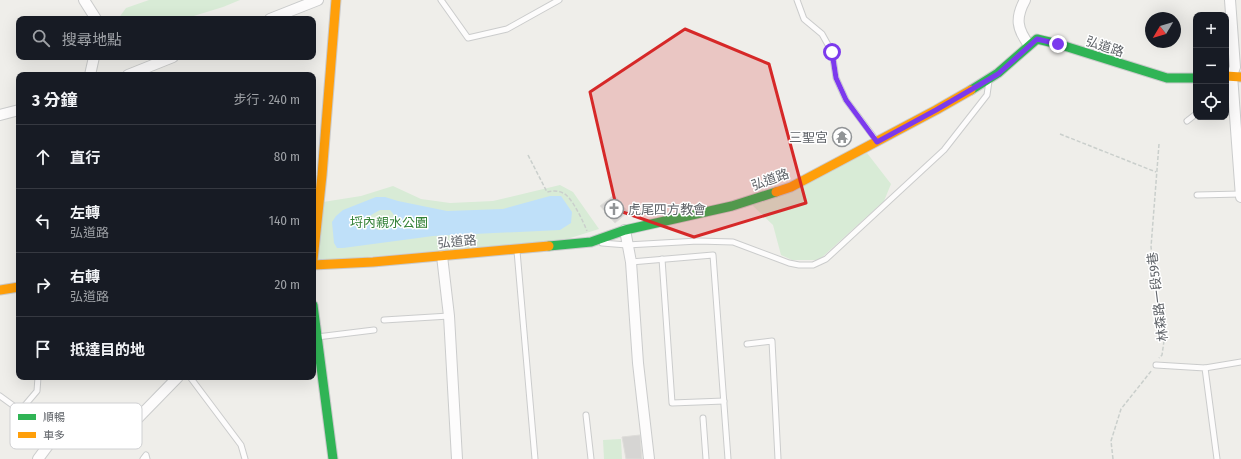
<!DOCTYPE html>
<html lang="zh-TW">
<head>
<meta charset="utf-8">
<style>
	body { margin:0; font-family:"Fira Sans Condensed","Noto Sans TC",sans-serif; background:#242831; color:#f1f3f6 }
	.controls { position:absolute; right:12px; top:12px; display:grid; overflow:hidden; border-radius:8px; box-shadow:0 4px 16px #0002 }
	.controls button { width:36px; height:36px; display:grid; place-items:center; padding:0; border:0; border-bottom:1px solid #363941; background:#171b24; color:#f1f3f6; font:20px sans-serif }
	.compass { position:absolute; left:1145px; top:12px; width:36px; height:36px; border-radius:50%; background:#171b24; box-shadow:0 4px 16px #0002; rotate:232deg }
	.stop { position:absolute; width:12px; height:12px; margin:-9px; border:3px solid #7c3aed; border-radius:50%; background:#fff }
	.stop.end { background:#7c3aed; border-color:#fff; box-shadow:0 1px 4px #0008 }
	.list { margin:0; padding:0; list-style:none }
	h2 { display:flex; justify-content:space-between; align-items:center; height:52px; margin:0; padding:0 16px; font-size:17px }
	h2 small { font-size:13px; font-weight:400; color:#9ea1a6 }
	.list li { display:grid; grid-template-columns:26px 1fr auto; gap:12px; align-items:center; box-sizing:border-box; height:64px; padding:0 16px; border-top:1px solid #363941 }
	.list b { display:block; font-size:15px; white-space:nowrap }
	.list p { margin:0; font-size:13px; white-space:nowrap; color:#9ea1a6 }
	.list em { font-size:13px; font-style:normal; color:#9ea1a6 }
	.icon { flex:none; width:22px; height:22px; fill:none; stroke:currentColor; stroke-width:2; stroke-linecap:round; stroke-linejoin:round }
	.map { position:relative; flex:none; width:1241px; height:459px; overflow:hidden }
	.search { position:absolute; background:#171b24; box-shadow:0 4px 16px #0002; left:16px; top:16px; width:300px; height:44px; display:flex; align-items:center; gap:10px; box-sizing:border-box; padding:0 14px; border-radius:8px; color:#9ea1a6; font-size:15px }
	.panel { position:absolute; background:#171b24; box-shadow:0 4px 16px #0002; left:16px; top:72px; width:300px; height:308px; border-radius:8px }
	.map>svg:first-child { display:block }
	.green { fill:#d8ebd6 }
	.water { fill:#bfe0f9; fill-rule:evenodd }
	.building { fill:#d6d5d3; stroke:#deddd9 }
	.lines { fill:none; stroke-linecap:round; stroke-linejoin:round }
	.lane-casing { stroke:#cbcccc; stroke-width:7 }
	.street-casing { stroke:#cbcccc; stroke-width:12 }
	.fast-casing { stroke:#cacacb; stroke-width:11 }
	.slow-casing { stroke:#cacacb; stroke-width:11 }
	.path { stroke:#cacfcc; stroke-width:1.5; stroke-dasharray:4 2; stroke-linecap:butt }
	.lane { stroke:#fdfcfc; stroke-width:5 }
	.street { stroke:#fdfcfc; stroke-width:10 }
	.fast { stroke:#30b455; stroke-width:9 }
	.slow { stroke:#ff9f0a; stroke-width:9 }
	.route { stroke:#7c3aed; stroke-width:5 }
	.marked { fill:#d62828; fill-opacity:0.2; stroke:#d62828; stroke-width:3; stroke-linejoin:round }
	.labels { text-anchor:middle; stroke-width:3; stroke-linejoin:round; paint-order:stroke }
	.street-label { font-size:13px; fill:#5f6368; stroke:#fff }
	.poi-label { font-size:13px; fill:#5f6368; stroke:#fff; text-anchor:end }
	.park-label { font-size:13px; fill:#348238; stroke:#fff }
	.key { fill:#fff; stroke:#cfd0d2; stroke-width:1 }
	.key-label { font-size:11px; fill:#5f6368 }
</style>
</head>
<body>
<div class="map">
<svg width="1241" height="459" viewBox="0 0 1241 459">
	<rect width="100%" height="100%" fill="#efeeea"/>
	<!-- green -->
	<g class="green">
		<path d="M149 0H240L223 7 184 19H118L126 8Z"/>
		<path d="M867 153 891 184 884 201 819 260H792L781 255 773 225 751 204Z"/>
		<path d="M560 185 573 192 599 229 564 240 318 261 323 202 361 196 393 186 421 199 450 203 493 201Z"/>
		<path d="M621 439 622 459H604L603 440Z"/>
	</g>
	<!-- water -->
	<path class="water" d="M550 196H561L572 212 571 223 560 230 433 236 343 248H337L334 243 332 222 336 216 343 210 376 197H385L398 201 447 211 503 209ZM380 210H390L395 216V224L387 229 378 230 370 225 371 215Z"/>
	<!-- building -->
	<g class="building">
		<path d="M845 130 849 137 838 144 834 138Z"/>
		<path d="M614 195 628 212 615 223 600 206Z"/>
		<path d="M640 435 642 459H626L622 437Z"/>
	</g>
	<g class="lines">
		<!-- lane casing -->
		<g class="lane-casing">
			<g id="lane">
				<path d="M441 0 468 38 507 29 559 0"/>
				<path d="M797 0 804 19 822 34 832 52 836 78 846 100 876 140"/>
				<path d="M1187 121 1196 114"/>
				<path d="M1197 195 1241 194"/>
				<path d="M602 243 627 245 698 241 733 242 789 263 799 265H813L826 259 944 150 987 95 989 81"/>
				<path d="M517 251 535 459"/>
				<path d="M662 259 672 403 724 401"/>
				<path d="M631 262 713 255 728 459"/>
				<path d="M384 320 449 316"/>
				<path d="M317 337 374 330"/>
				<path d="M747 344 772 341 778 459"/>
				<path d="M1156 365 1205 368 1217 459"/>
				<path d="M1205 368 1241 362"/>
				<path d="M190 377 241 445 245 459"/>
				<path d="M0 396 55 436"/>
				<path d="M20 411 37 391 38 377"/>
				<path d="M586 415 591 459"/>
				<path d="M703 418 706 459"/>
				<path d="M143 459 146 455 147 459"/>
			</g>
		</g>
		<!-- street casing -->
		<g class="street-casing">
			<g id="street">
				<path d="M84 0 96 19"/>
				<path d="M1025 0C1015 18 1017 29 1029 45"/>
				<path d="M1230 0 1235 67 1232 75 1241 197"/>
				<path d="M270 19 318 0"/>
				<path d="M90 75 94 57"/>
				<path d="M128 75 173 57"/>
				<path d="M0 115 19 110"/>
				<path d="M625 230 631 262 638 363 649 459"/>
				<path d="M442 256 449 316 457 459"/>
				<path d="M38 459 55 436 131 421 138 418 178 377"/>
			</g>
		</g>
		<!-- fast casing -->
		<g class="fast-casing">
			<g id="fast">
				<path d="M971 90 998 73 1037 39 1058 44 1167 78H1196"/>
				<path d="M549 246 591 242 625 230 732 206 776 192"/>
				<path d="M313 305 333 459"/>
			</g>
		</g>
		<!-- slow casing -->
		<g class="slow-casing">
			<g id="slow">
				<path d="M1226 76 1241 77"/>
				<path d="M776 192 791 187 936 110 971 90"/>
				<path d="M313 260 322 175 336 0"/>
				<path d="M313 265 373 262 549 246"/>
				<path d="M0 290 19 287"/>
			</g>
		</g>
		<!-- path -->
		<g class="path">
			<path d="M1060 134 1156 172"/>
			<path d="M1159 144 1151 247 1164 341 1162 355 1159 358"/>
			<path d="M528 155 547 192C552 191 557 190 563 193 572 197 583 221 587 231"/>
			<path d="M1113 459 1111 441 1121 409 1152 370"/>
		</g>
		<!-- lane -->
		<use href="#lane" class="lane"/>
		<!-- street -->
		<use href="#street" class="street"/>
		<!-- fast -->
		<use href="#fast" class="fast"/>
		<!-- slow -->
		<use href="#slow" class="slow"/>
	</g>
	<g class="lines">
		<!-- route -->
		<path class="route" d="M832 52 836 78 846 100 877 142 936 110 998 74 1037 39 1058 44"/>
	</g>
	<!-- marked area -->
	<path class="marked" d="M685 29 769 64 806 203 694 237 617 210 590 92Z"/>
	<!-- icons -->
	<defs>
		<g id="temple-ring" transform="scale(1)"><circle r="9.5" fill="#fff" stroke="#919496" stroke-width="1.5"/><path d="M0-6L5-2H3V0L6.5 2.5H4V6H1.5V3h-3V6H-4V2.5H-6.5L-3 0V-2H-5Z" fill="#919496"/></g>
		<g id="church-ring" transform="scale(1)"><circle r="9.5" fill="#fff" stroke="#919496" stroke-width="1.5"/><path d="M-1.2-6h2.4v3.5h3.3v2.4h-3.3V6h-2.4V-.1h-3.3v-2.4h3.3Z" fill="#919496"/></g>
	</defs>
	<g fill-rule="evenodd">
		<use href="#temple-ring" x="842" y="137"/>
		<use href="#church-ring" x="614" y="209"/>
	</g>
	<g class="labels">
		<!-- street labels -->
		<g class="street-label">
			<text transform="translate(1105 46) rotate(18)" y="5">弘道路</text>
			<text transform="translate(770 179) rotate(-20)" y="5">弘道路</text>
			<text transform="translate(457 241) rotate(-5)" y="5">弘道路</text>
			<text transform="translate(1157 297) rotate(-97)" y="5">林森路一段59巷</text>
		</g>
		<!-- poi labels -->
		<g class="poi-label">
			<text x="828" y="142">三聖宮</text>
			<text x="628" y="214" text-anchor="start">虎尾四方教會</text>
		</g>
		<!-- park labels -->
		<g class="park-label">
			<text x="389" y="227">埒內親水公園</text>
		</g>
	</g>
	<!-- legend -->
	<rect x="10" y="403" width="132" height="46" rx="6" class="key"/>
	<rect x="18" y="414" width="18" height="6" fill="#30b455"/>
	<rect x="18" y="432" width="18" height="6" fill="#ff9f0a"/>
	<g class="key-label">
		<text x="43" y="421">順暢</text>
		<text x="43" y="439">車多</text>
	</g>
</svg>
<div class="controls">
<button>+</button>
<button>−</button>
<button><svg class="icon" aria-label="locate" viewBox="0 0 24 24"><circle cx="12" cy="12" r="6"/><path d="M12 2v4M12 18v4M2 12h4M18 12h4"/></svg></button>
</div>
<svg class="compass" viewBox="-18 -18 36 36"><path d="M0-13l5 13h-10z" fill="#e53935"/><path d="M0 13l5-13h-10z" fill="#9ea1a6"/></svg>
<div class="stop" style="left:832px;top:52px"></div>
<div class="stop end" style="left:1058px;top:44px"></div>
<div class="search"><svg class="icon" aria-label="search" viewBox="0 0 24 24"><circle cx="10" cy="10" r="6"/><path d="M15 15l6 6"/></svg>搜尋地點</div>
<section class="panel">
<h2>3 分鐘<small>步行 · 240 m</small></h2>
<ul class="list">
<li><svg class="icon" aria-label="ahead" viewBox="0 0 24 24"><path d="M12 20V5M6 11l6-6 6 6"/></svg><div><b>直行</b></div><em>80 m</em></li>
<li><svg class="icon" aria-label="left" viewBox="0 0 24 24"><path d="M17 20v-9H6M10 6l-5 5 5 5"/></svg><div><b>左轉</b><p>弘道路</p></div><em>140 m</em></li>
<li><svg class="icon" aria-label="right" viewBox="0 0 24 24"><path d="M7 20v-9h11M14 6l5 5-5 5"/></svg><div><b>右轉</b><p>弘道路</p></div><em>20 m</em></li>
<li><svg class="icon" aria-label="arrive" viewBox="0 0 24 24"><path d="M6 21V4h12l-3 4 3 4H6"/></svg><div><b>抵達目的地</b></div></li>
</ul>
</section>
</div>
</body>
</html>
